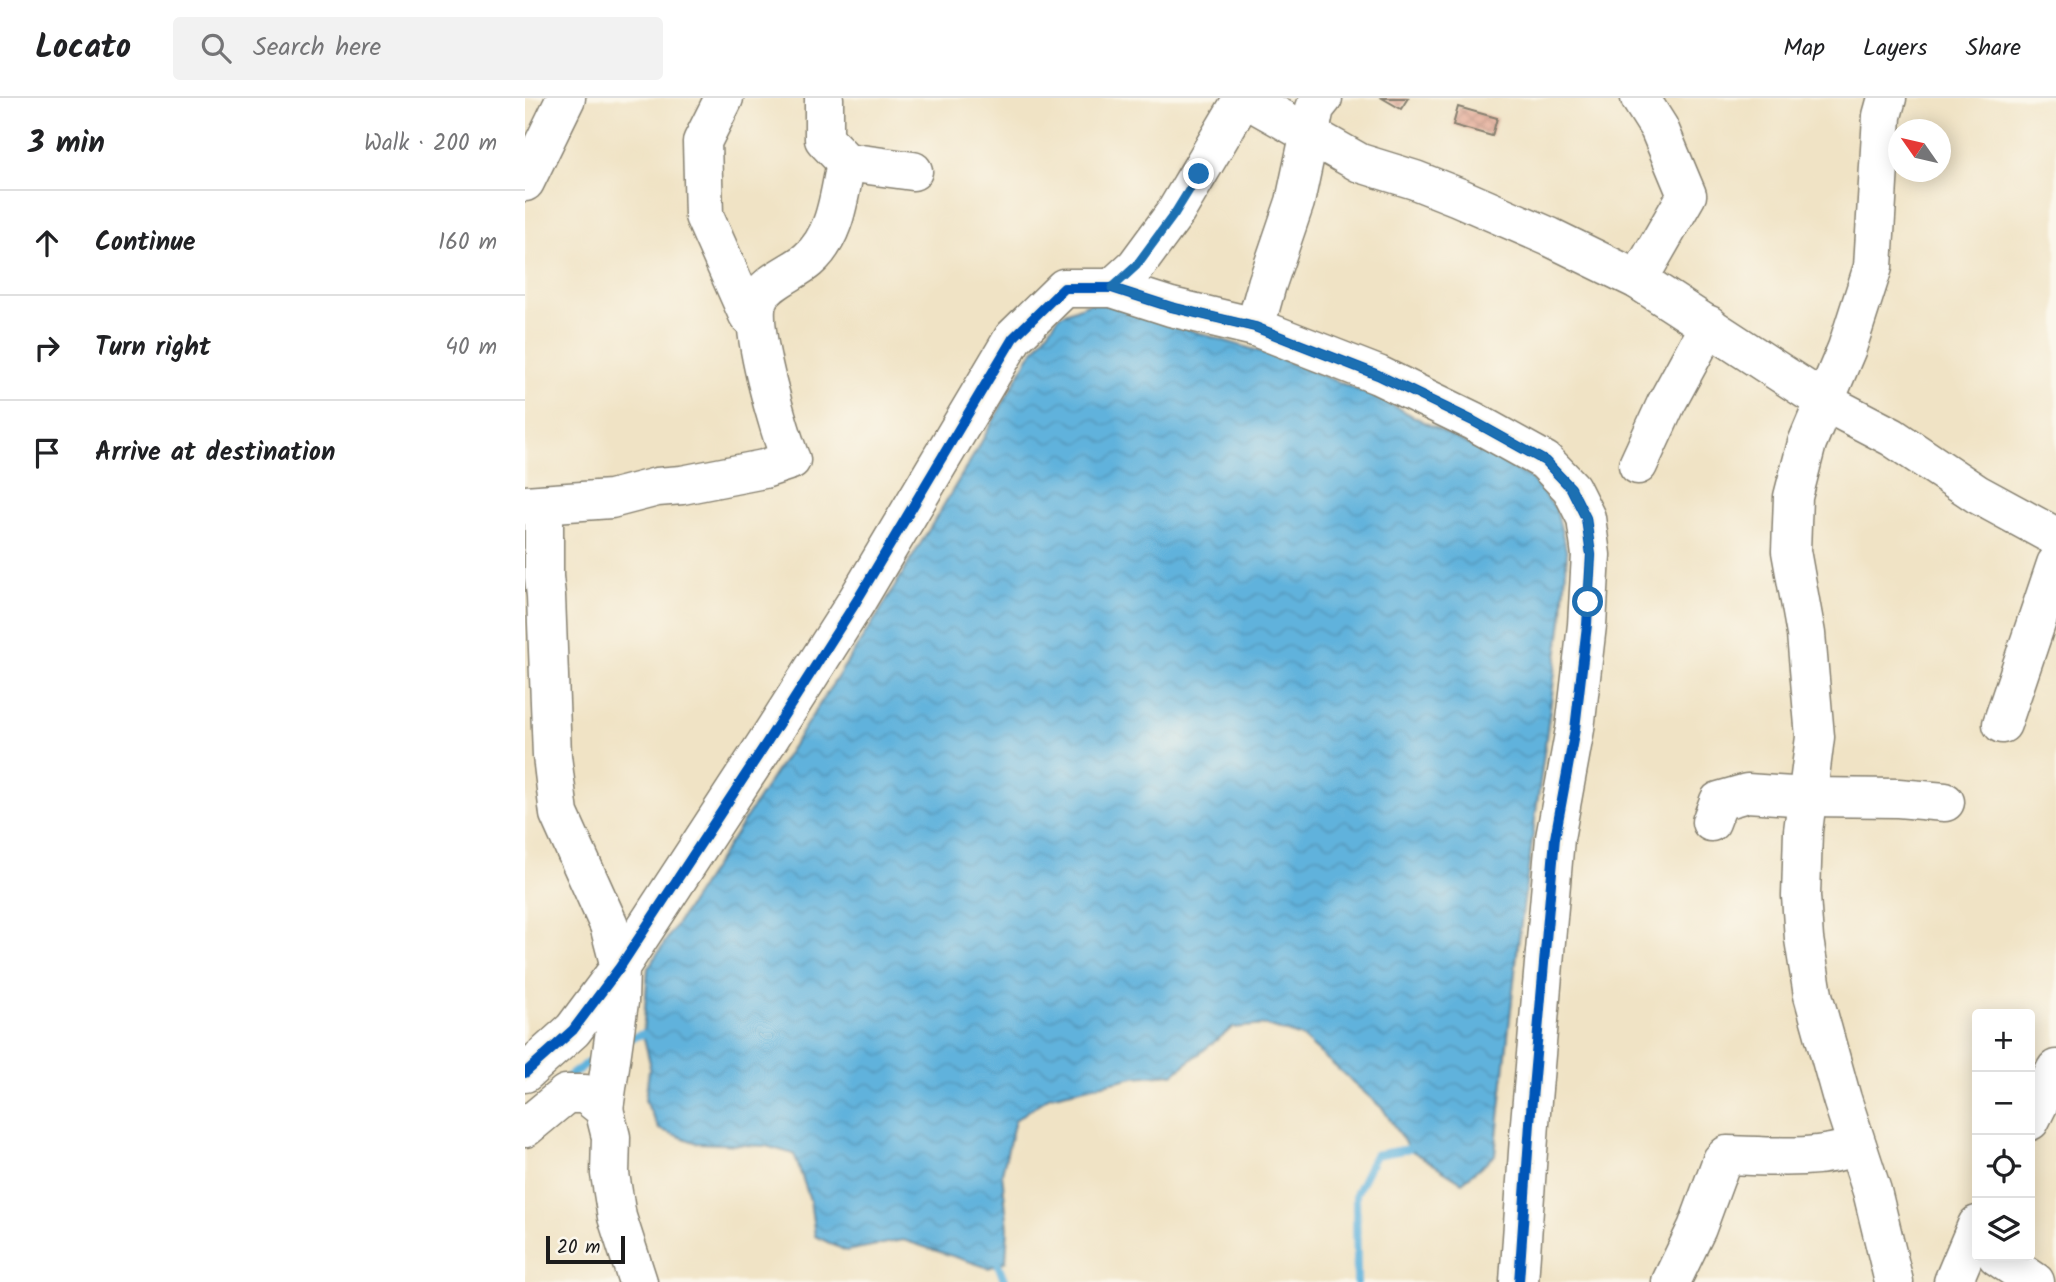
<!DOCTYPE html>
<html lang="en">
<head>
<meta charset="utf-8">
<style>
	body { margin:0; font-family:Kalam,sans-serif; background:#f2f2f2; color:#202124 }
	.controls { position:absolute; right:21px; bottom:21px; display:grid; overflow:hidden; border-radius:7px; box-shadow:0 4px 18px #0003 }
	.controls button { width:63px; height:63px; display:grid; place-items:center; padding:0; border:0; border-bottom:2px solid #e0e0e0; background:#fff; color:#202124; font:35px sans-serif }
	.compass { position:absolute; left:1363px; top:21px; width:63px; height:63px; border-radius:50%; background:#fff; box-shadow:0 4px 18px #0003; rotate:304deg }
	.scale { position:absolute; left:21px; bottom:18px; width:79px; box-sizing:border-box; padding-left:7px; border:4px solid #1c1c1c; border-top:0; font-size:19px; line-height:24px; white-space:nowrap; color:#1c1c1c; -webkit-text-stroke:5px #fbf7ec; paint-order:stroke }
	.stop { position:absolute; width:21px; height:21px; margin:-16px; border:5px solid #1f6fb2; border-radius:50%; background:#fff }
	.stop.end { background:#1f6fb2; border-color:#fff; box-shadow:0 2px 7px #0008 }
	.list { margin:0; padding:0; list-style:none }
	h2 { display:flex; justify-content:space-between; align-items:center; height:91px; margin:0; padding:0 28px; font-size:30px }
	h2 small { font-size:23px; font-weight:400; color:#757577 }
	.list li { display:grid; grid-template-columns:46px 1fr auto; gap:21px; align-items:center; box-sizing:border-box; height:105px; padding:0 28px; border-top:2px solid #e0e0e0 }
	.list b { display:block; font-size:26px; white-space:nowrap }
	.list em { font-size:23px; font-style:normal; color:#757577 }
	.icon { flex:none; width:38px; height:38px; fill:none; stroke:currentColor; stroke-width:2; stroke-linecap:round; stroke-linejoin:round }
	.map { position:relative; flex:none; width:1531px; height:1184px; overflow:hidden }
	header { display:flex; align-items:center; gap:42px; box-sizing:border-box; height:98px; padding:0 35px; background:#fff; border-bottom:2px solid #e0e0e0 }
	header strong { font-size:33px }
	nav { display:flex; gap:38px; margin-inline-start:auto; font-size:24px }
	.search { width:490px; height:63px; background:#f2f2f2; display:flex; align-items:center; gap:18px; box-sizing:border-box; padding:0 24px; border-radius:7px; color:#757577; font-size:26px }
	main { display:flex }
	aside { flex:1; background:#fff }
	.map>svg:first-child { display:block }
	.water { fill:url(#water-waves); stroke:#3e677c; stroke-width:2 }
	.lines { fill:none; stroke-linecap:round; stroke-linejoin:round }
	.stream { stroke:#61b2dc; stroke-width:8 }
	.building { fill:url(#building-cross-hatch) }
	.minor-casing { stroke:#868070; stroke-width:41 }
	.minor { stroke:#fff; stroke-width:38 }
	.cycleway-casing { stroke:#fbf7ec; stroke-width:15 }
	.cycleway { stroke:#0057b8; stroke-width:10 }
	.route { stroke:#1f6fb2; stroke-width:9 }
</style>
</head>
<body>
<header>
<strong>Locato</strong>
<div class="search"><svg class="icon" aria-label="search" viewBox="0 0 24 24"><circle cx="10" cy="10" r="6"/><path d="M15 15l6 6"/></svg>Search here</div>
<nav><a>Map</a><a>Layers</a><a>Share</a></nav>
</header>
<main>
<aside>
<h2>3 min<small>Walk · 200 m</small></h2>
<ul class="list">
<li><svg class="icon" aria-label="ahead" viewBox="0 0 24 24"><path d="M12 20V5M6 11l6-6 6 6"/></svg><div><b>Continue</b></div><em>160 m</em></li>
<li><svg class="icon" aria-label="right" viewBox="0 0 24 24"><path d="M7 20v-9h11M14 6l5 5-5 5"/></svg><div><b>Turn right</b></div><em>40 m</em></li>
<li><svg class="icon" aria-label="arrive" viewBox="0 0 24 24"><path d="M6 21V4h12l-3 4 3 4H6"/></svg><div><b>Arrive at destination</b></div></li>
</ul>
</aside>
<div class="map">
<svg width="1531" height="1184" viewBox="0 0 1531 1184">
	<defs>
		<pattern id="water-waves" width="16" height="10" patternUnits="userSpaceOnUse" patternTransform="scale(1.75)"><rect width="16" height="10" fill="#61b2dc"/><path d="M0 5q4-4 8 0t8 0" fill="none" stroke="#5498bc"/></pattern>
		<pattern id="building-cross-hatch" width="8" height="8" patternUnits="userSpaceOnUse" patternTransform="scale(1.75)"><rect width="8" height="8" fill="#e4ac98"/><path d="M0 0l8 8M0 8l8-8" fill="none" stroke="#c39382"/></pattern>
	</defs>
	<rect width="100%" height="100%" fill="#fbf7ec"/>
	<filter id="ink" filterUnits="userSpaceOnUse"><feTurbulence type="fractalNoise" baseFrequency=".0143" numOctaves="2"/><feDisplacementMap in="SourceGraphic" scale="14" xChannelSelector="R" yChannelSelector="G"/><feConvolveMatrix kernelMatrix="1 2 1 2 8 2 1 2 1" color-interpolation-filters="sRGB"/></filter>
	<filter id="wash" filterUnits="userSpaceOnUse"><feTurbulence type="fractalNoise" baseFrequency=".00686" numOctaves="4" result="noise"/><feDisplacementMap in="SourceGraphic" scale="28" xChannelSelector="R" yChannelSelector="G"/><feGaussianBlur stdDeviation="1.57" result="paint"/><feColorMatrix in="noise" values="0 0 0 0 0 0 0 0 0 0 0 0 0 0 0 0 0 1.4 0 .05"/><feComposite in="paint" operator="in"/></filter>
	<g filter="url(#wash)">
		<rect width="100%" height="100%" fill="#f0e3c5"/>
		<!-- water -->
		<path class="water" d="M570 203 746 257 853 300 1005 379 1031 411 1042 455 1038 515 993 847 970 1057 937 1084 884 1051 858 1011 777 939 739 927 707 930 648 976 609 979 525 998 490 1022 477 1075 483 1129 481 1163 464 1170 378 1142 321 1153 290 1138 285 1102 269 1056 241 1048 172 1045 134 1031 120 1002 125 965 118 936 123 870 352 518 453 350 502 262 535 217Z"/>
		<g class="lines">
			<!-- stream -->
			<g class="stream">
				<path d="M99 942 118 936"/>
				<path d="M38 983 73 957"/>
				<path d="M473 1166 480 1184"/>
				<path d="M832 1184 831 1096 850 1057 884 1051"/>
			</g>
		</g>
		<g id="blocks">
			<!-- building -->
			<g class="building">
				<path d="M857 0H883L876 11Z"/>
				<path d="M933 9 972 20 967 38 928 27Z"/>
			</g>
		</g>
	</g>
	<g filter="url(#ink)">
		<use href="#blocks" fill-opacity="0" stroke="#868070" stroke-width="2"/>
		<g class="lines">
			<!-- minor casing -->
			<g class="minor-casing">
				<g id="minor">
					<path d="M199 0 177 44 179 118 223 217 230 222"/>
					<path d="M299 0V41L321 64 388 73"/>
					<path d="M720 0 835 65 890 82 933 99 1025 139 1113 182 1300 304 1367 339 1452 396 1531 439"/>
					<path d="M1362 0 1357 18 1348 169 1322 250 1282 345 1268 399 1266 453 1281 536 1290 639 1278 733 1276 798 1279 841 1288 897 1317 1001 1347 1093 1369 1184"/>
					<path d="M0 84 41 0"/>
					<path d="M1113 182 1162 97 1134 30 1115 0"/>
					<path d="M587 190 611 168 650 115 718 0"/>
					<path d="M730 229 742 186 770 104 790 10 798 0"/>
					<path d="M1113 367 1141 306 1184 227"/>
					<path d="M19 406V479L21 498 27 658 34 716 84 827 95 869 94 904 79 1011"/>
					<path d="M0 407 86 401 132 389 157 387 239 371 266 362C255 337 222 224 233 202 242 183 268 175 283 162 311 138 314 98 321 64"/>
					<path d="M1477 626 1531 466"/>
					<path d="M1186 724 1194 703 1222 695 1283 699 1373 700 1420 704"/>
					<path d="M0 975 48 932 95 869 242 644 331 504 488 240 539 190H587L646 209 730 229 853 277 948 323 1020 363 1046 390 1061 420 1066 457 1062 527 1050 631 1030 740 1005 1025 994 1184"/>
					<path d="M1505 1023 1531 971"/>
					<path d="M0 1030 41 996H60L79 1011 86 1039 85 1076 92 1119 113 1184"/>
					<path d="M1472 1158 1510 1184"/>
					<path d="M1146 1184 1172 1130 1197 1062 1202 1057C1243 1058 1293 1063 1332 1048"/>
					<path d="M1428 1184 1452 1127"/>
				</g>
			</g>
			<!-- minor -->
			<use href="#minor" class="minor"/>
			<!-- cycleway casing -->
			<g class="cycleway-casing">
				<path id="cycleway" d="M0 975 48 932 95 869 242 644 331 504 488 240 539 190H587L646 209 730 229 853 277 948 323 1020 363 1046 390 1061 420 1066 457 1062 527 1050 631 1030 740 1005 1025 994 1184"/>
			</g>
			<!-- cycleway -->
			<use href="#cycleway" class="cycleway"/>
		</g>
	</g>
	<g class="lines" filter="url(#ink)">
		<!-- route -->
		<path class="route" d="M674 76 650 115 611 168 587 190 646 209 730 229 853 277 948 323 1020 363 1046 390 1061 420 1066 457 1063 504"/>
	</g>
</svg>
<div class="controls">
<button>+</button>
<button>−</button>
<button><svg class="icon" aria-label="locate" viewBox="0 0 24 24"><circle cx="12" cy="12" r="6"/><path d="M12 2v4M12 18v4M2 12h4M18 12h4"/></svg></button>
<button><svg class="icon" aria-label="layers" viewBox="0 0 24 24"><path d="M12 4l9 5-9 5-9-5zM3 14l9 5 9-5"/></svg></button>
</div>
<svg class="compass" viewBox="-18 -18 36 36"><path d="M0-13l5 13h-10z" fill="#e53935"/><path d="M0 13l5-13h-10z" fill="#757577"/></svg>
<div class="scale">20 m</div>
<div class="stop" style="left:1063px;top:504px"></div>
<div class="stop end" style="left:674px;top:76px"></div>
</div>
</main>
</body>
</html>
